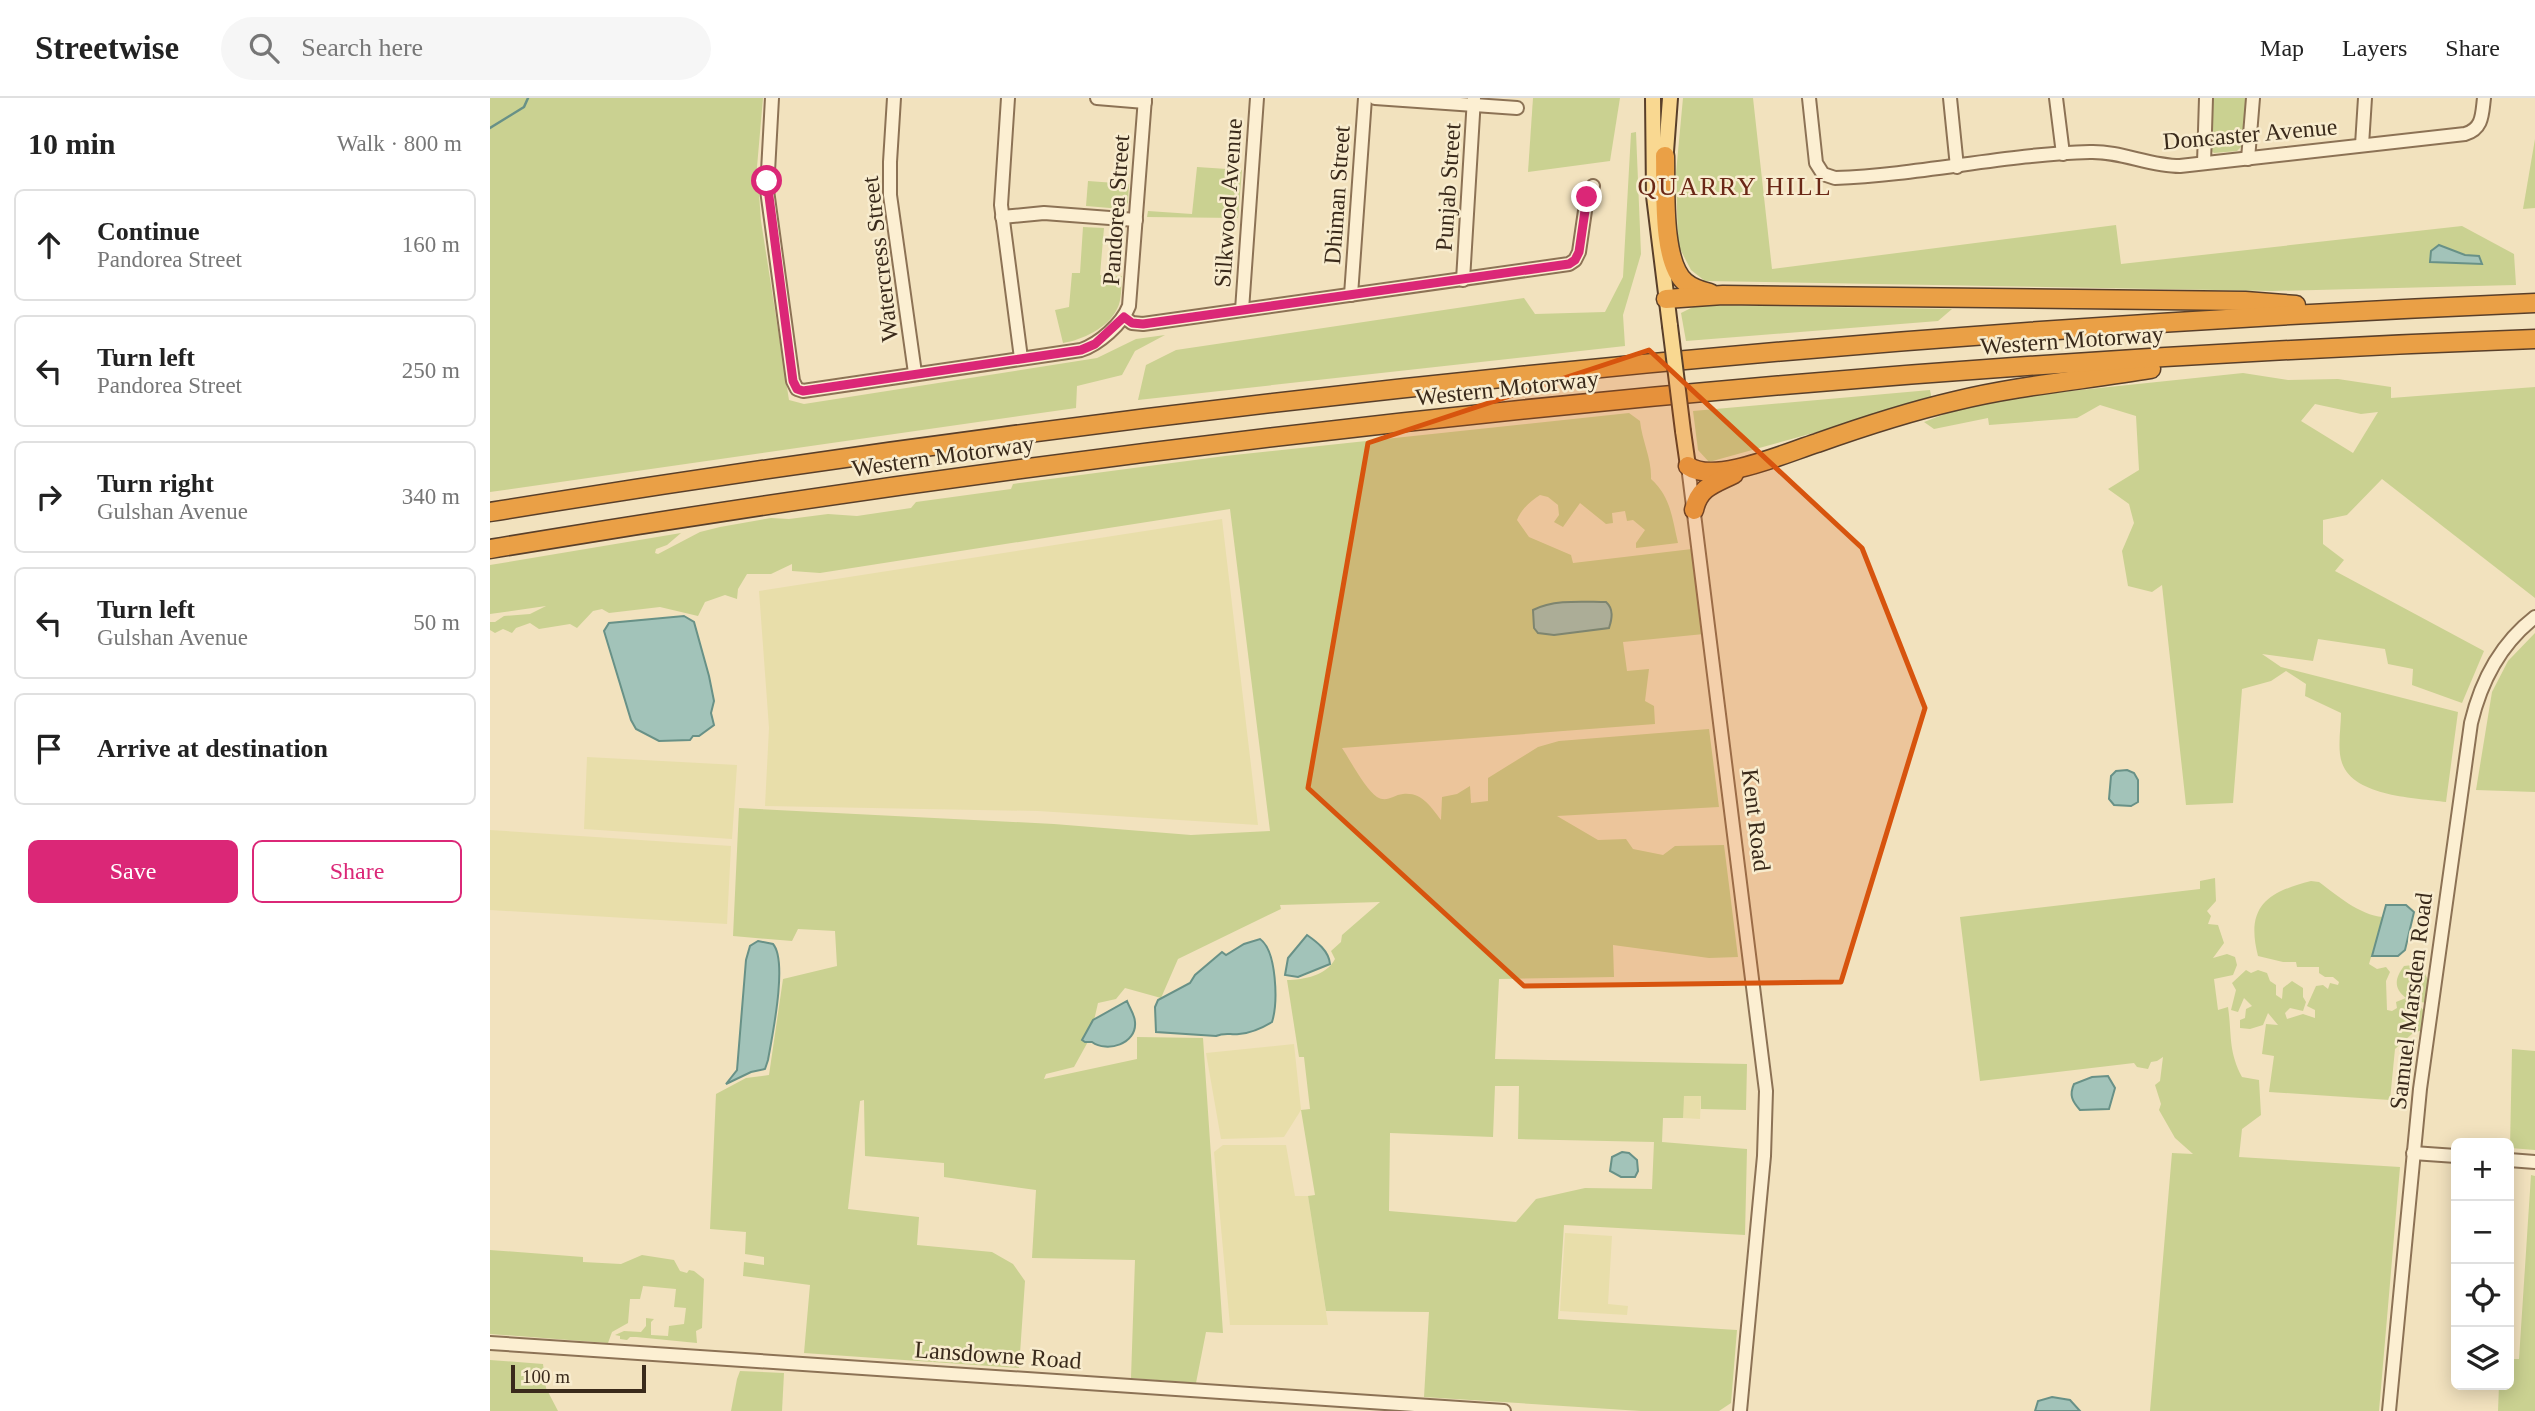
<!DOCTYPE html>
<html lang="en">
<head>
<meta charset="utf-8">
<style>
	body { margin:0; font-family:"Times New Roman",serif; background:#f6f6f6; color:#222 }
	.controls { position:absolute; right:21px; bottom:21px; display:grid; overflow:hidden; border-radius:10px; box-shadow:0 4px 18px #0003 }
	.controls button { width:63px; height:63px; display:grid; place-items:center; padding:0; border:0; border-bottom:2px solid #e0e0e0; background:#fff; color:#222; font:35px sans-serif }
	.scale { position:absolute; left:21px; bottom:18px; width:135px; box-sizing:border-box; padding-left:7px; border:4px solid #3a2a1b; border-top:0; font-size:19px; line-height:24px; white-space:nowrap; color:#3a2a1b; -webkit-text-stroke:5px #f8ecce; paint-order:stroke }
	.stop { position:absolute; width:21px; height:21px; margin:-16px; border:5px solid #db2777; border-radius:50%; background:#fff }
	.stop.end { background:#db2777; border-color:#fff; box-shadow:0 2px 7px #0008 }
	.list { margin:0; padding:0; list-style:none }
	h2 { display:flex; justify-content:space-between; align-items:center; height:91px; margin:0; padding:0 28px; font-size:30px }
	h2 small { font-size:23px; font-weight:400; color:#767676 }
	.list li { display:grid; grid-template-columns:46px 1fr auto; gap:21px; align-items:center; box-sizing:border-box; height:112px; margin:0 14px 14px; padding:0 14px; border:2px solid #e0e0e0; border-radius:10px }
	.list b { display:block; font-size:26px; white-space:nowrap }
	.list p { margin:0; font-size:23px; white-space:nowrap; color:#767676 }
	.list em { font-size:23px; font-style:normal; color:#767676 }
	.actions { display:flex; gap:14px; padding:21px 28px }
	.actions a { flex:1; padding:16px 0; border:2px solid #db2777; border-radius:10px; text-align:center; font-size:24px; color:#db2777 }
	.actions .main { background:#db2777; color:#fff }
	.icon { flex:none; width:38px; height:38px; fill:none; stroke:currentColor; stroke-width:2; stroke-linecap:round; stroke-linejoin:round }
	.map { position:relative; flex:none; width:2045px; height:1313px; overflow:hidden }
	header { display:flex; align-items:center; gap:42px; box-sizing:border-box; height:98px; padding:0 35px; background:#fff; border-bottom:2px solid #e0e0e0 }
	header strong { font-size:33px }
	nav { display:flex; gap:38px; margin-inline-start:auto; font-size:24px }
	.search { width:490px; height:63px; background:#f6f6f6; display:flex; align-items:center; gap:18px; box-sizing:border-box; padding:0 24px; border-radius:38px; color:#767676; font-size:26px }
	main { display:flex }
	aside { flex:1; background:#fff }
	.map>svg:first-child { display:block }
	.farmland { fill:#e8deaa }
	.green { fill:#cad191; fill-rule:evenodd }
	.water { fill:#a2c3b9; stroke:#689187; stroke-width:2 }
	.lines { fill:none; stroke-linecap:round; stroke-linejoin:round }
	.stream { stroke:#689187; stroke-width:2.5 }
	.minor-casing { stroke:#8c7255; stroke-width:16 }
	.major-casing { stroke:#593f2a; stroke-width:18 }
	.highway-casing { stroke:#593f2a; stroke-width:21 }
	.minor { stroke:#fcefd2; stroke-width:12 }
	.major { stroke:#f9d891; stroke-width:14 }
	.highway { stroke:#eaa046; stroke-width:18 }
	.major-bridge-casing { stroke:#593f2a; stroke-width:18; stroke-linecap:butt }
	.major-bridge { stroke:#f9d891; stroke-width:14 }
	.route { stroke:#db2777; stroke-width:9 }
	.marked { fill:#d7540e; fill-opacity:0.2; stroke:#d7540e; stroke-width:5; stroke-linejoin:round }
	.labels { text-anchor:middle; stroke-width:5; stroke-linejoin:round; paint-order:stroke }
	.street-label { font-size:24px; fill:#3a2a1b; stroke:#f8ecce }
	.neighbourhood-label { font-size:26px; letter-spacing:2px; fill:#6a2716; stroke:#f8ecce }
</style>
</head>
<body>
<header>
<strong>Streetwise</strong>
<div class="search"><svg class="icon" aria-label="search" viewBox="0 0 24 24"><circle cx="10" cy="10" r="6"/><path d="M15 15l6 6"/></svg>Search here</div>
<nav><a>Map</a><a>Layers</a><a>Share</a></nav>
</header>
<main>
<aside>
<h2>10 min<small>Walk · 800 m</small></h2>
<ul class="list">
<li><svg class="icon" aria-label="ahead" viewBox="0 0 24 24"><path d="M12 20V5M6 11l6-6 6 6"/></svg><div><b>Continue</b><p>Pandorea Street</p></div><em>160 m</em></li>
<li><svg class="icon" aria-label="left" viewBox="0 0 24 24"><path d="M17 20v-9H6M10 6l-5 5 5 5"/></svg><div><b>Turn left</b><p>Pandorea Street</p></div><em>250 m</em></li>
<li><svg class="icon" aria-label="right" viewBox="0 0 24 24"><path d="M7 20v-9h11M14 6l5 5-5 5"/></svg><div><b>Turn right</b><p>Gulshan Avenue</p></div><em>340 m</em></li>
<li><svg class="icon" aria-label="left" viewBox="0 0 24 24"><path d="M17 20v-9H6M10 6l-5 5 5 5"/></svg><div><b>Turn left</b><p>Gulshan Avenue</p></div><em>50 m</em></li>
<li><svg class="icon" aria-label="arrive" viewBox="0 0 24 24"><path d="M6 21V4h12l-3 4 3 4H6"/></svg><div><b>Arrive at destination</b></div></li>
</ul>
<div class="actions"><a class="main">Save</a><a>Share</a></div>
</aside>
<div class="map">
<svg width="2045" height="1313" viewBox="0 0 2045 1313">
	<rect width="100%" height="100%" fill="#f2e2be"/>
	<!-- farmland -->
	<g class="farmland">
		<path d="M732 421 768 727 548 713 275 708 279 630 269 493Z"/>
		<path d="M97 659 247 667 242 741 94 731Z"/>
		<path d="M0 732 241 748 237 826 0 812Z"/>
		<path d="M804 946 811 1012 794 1039 731 1041 716 955Z"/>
		<path d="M1193 998H1211L1210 1021 1193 1020Z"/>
		<path d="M733 1047H796L805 1098H818L838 1227H740L724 1054Z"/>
		<path d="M1075 1135 1122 1138 1118 1206 1138 1208 1137 1217 1070 1213Z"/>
	</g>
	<!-- green -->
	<g class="green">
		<path d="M0 0H273L267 69 271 123 299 302 314 306 607 260 646 241 675 237 645 253 632 277 587 288 586 310 0 394Z"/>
		<path d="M1043 0H1130L1120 63 1038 74Z"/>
		<path d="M1193 0H1263L1282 171 1626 127 1631 166 1972 128 2024 156 2026 187 1782 193 1215 183 1201 172 1188 147 1186 75Z"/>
		<path d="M1723 0H1756L1753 47 1747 53 1724 55 1719 51Z"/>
		<path d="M1146 34 1151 156 1133 217 1135 248 648 302 656 267 686 252 1034 200 1045 216 1115 214 1133 179 1141 35Z"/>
		<path d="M2045 41V110L2033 111Z"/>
		<path d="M707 69 752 72 748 120 657 119 658 113 702 116Z"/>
		<path d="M598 83 639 86 638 105 632 111 596 108Z"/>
		<path d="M593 129 614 130 610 177 632 178C631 188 632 202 627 211 618 230 592 242 573 245L565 212 579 209 582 175H590Z"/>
		<path d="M1207 207 1462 211 1448 223 1196 243 1191 215Z"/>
		<path d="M1753 275 1798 282 1848 281 1901 289V300L2045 289V500L1892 381 1857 417 1833 422V446L1854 462 1845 473 1994 553 1972 605 1922 587 1923 571 1898 566 1895 551 1828 541 1823 563 1772 556 1791 569 1968 614 1956 704C1927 700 1864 699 1852 665 1847 651 1851 630 1851 615L1815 598 1816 586 1796 573 1781 583 1752 591 1743 705 1696 707 1672 487 1662 494 1638 488 1632 453 1644 425 1639 406 1618 391 1649 372 1646 318 1610 307 1587 320 1499 327 1498 320 1444 331 1434 324 1476 308 1552 296ZM1825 306 1871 316 1888 314 1863 355 1811 323Z"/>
		<path d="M1440 292 1442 302 1219 364 1208 352 1203 313Z"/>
		<path d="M1139 315 1150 323C1152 343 1162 361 1161 381 1181 399 1182 420 1188 445L1146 450V445L1155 432 1143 422 1137 423 1135 413 1122 415 1123 425 1116 426 1090 405 1073 429 1064 424 1069 417 1068 407 1058 399 1050 397C1040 403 1031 412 1027 422L1039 439 1081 457 1083 465 1202 451 1214 536 1133 544 1137 573 1159 571 1155 603 1164 608 1165 626 852 650C860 662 876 692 887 699 897 705 903 697 913 696 932 694 941 709 951 722L952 699 967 696 980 688 981 705 998 703V680L1048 649 1069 643 1219 631 1229 709 1067 718 1108 742 1136 741 1143 751 1173 757 1185 748 1234 747 1248 859 1219 860 1123 847 1124 879 1009 881 1005 961 1257 966 1256 1012 1211 1011V998H1194L1193 1020H1173L1172 1044 1257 1051 1255 1137 1074 1127 1068 1221 1247 1232 1241 1305 1229 1313H1151L934 1299 939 1214 836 1213 818 1098 825 1097 811 1012 820 1011 814 959H809L797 882C814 882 837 877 845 861L841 853 851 844 852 837 890 804 790 807 791 811 688 861 671 900 635 890 626 901 608 905 600 940 584 969 556 976 554 981 647 961V939L713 940 733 1235 716 1234 706 1285 641 1280 645 1162 542 1160 546 1092 454 1079V1065L375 1058 374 1002 370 1003 358 1111 429 1119 427 1147 502 1154 523 1166 535 1183 529 1270 314 1255 320 1187 253 1178 254 1164 274 1167V1159L255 1156 256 1134 220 1131 226 996 256 980 279 977 293 881 347 868 345 833 308 831 302 843 243 838 249 710 564 726 701 737 780 733 740 411 330 475 302 473V466L281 476H257L248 491 247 501 235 497 215 504 208 518 170 509 119 515 112 511 103 513 87 530 80 526 49 531 40 525 26 530 22 535 13 531 5 535 0 532V524H5L14 518 40 516 56 508 0 516V467L191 435 177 447 166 451 165 455 168 456 210 434 230 429 281 420 299 421 338 416 367 418 421 410 426 404 521 391 523 386 735 358ZM1005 988H1029L1028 1041 1164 1044 1162 1091 1095 1090 1046 1101 1026 1124 899 1113 900 1035 1003 1039Z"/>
		<path d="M2045 535V694L1986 692 2002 594 2018 563Z"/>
		<path d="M1725 780 1726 803 1717 813 1721 818 1718 826 1728 827 1734 845 1723 860 1737 856 1745 859 1747 867 1743 877 1724 881 1728 912 1738 909C1742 936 1738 953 1752 979L1769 982 1771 1017 1752 1031 1749 1059 1910 1069 1889 1313H1660L1682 1055 1703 1056 1685 1040 1669 1012 1671 1006 1665 987 1670 983 1673 959 1667 963 1661 964 1658 971 1647 969 1644 965 1490 983 1470 819 1710 791V783Z"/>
		<path d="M1821 783 1829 784C1847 797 1869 817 1893 819L1879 866 1887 871 1896 869 1900 874 1896 883 1897 912 1902 913 1907 910 1906 904 1916 900C1903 890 1905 880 1914 868L1923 867 1933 872 1938 882 1937 905 1931 904 1926 899 1924 902V906L1927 905 1935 914 1933 932 1923 935 1905 951 1900 1002 1779 994 1784 958 1772 956 1776 926 1788 927 1778 915 1773 927 1760 931 1750 930V922L1755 920 1756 911 1762 908 1754 900 1748 914 1741 912 1746 892 1742 885 1756 872 1761 875 1768 872 1777 875 1780 883 1786 887V897L1792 901 1793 890 1802 883 1813 890V899L1816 904 1813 913 1800 910 1795 915 1797 921 1813 916 1825 920V912L1817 908 1826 888 1833 887 1838 891 1840 885 1848 887 1849 884 1843 879H1835L1829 875V869H1807L1806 864H1793L1768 858C1755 808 1778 794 1821 783Z"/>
		<path d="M2022 951 2045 953V1052L2020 1050Z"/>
		<path d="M2041 1077 2045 1078V1313H2008L2009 1287H2019V1261H2029Z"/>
		<path d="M0 1152 93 1159V1164L131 1166 152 1157 184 1162 190 1173 197 1175 199 1172 204 1173 214 1181 212 1230 206 1233 207 1245 146 1239H140L137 1242 130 1241V1238L125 1237 134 1233 151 1234 156 1228V1220L164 1221 161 1224V1237L178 1238 179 1228 194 1226 196 1210 184 1209 186 1191 153 1188 150 1201H140L138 1225 122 1234 118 1245 0 1236Z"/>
		<path d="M0 1262 53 1266 56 1290 68 1313H0Z"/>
		<path d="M250 1273 294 1275 292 1313H241L247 1281Z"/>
	</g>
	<!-- water -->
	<g class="water">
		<path d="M1949 147 1975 157 1989 158 1992 166 1940 164 1941 153Z"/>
		<path d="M1116 504C1124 511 1122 521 1119 530L1064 537 1048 535 1044 530 1043 512C1065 501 1093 504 1116 504Z"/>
		<path d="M194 518 204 524 219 578 224 603 221 615 224 627 209 638H203L200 642 169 643 146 631 141 622 114 533 119 525Z"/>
		<path d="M1637 672 1644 675 1648 682V704L1641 708 1624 707 1619 701 1621 678 1626 673Z"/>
		<path d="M1896 807H1916L1924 814 1915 852 1908 858H1882Z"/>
		<path d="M817 837C827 844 839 853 840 866L808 879 795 877 798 860Z"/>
		<path d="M770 841C787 853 788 905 782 924 772 930 761 935 749 936 740 937 735 934 726 938L666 934 665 909 668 902 700 885 705 877 732 854 736 857 754 846Z"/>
		<path d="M268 843 283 846C298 863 282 939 278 962L275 971 261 974 236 986 247 972 256 862 260 848Z"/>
		<path d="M637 903C639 909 645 917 645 924 647 946 617 955 602 944H595L592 942 603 922Z"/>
		<path d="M1618 978 1625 990 1619 1011 1590 1012C1582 1003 1579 997 1584 986L1602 979Z"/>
		<path d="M1132 1054 1139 1055 1147 1062 1148 1073 1145 1079H1131L1120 1073 1122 1059Z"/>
		<path d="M1562 1299 1580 1302 1590 1313H1545L1548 1303Z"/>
	</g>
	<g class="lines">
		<!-- stream -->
		<path class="stream" d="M0 30 34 9 38 0"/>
		<!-- minor casing -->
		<g class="minor-casing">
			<g id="minor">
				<path d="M282 0 277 92 303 283 307 291 313 293 591 252C609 246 632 226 639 208L655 0"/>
				<path d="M404 0 400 64V97L425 275"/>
				<path d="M518 0 511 107 531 260"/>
				<path d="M607 0 655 4"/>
				<path d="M885 0 1027 10"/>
				<path d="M1319 0 1326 65 1333 76 1345 80C1431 77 1515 56 1600 54 1631 53 1659 68 1690 68L1975 36C1993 31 1992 16 1994 0"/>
				<path d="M1460 0 1467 69"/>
				<path d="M1566 0 1573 56"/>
				<path d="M1872 47 1875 0"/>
				<path d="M1758 61 1763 0"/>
				<path d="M1714 65 1716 0"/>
				<path d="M512 119 554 115 646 122"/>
				<path d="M973 182 984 0"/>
				<path d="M861 197 875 0"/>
				<path d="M752 212 767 0"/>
				<path d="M634 219 642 225 653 226 1079 166 1085 162 1089 154 1097 99 1103 88"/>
				<path d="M1198 368 1276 993 1274 1058 1250 1313"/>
				<path d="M1923 1055 1966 1058"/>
				<path d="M2019 1062 2045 1064"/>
				<path d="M0 1245 1014 1313"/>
				<path d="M1899 1313 1930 991 1981 625C1991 583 2010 546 2045 519"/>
			</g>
		</g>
		<!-- major casing -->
		<g class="major-casing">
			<g id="major">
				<path d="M1163 0 1164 98 1180 228"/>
				<path d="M1175 67 1180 0"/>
				<path d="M1193 333 1198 368"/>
			</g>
		</g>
		<!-- highway casing -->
		<g class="highway-casing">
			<g id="highway">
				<path d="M1175 58C1176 88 1171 163 1195 184 1202 190 1211 193 1220 195"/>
				<path d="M1176 201 1233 197 1755 203 1806 207"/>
				<path d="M1198 368C1224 387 1298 354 1327 345 1372 329 1418 314 1465 303 1530 287 1596 282 1661 271"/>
				<path d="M1204 412C1209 389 1224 386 1244 376"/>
				<path d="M0 414C677 304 1359 234 2045 205"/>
				<path d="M0 451C676 338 1360 266 2045 241"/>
			</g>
		</g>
		<!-- minor -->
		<use href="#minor" class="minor"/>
		<!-- major -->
		<use href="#major" class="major"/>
		<!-- highway -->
		<use href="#highway" class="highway"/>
		<!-- major-bridge casing -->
		<g class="major-bridge-casing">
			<path id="major-bridge" d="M1180 228 1193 333"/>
		</g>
		<!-- major-bridge -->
		<use href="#major-bridge" class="major-bridge"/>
	</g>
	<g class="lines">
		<!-- route -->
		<path class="route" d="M277 83 303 283 307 291 313 293 591 252 605 246 634 219 642 225 653 226 1079 166 1085 162 1089 154 1097 99"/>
	</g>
	<!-- marked area -->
	<path class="marked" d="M1159 252 1372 450 1435 610 1351 884 1034 888 818 690 878 345Z"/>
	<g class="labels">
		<!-- street labels -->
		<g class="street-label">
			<text transform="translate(1760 36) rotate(-5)" y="8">Doncaster Avenue</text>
			<text transform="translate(958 89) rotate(-86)" y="8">Punjab Street</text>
			<text transform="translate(847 97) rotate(-86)" y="8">Dhiman Street</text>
			<text transform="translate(738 105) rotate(-86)" y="8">Silkwood Avenue</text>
			<text transform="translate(626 112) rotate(-86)" y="8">Pandorea Street</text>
			<text transform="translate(390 161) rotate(-97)" y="8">Watercress Street</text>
			<text transform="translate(1582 242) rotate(-4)" y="8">Western Motorway</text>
			<text transform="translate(1017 290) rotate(-6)" y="8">Western Motorway</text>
			<text transform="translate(453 358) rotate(-8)" y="8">Western Motorway</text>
			<text transform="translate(1266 722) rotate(83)" y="8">Kent Road</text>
			<text transform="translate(1921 903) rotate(-83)" y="8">Samuel Marsden Road</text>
			<text transform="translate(508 1257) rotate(4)" y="8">Lansdowne Road</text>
		</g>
		<!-- neighbourhood labels -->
		<g class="neighbourhood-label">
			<text x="1245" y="97">QUARRY HILL</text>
		</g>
	</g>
</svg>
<div class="controls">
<button>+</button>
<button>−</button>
<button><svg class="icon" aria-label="locate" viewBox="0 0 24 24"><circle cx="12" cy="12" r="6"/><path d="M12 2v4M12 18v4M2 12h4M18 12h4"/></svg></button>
<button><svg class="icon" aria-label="layers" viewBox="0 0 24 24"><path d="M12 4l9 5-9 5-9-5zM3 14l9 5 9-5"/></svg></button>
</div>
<div class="scale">100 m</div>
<div class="stop" style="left:277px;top:83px"></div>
<div class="stop end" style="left:1097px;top:99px"></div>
</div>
</main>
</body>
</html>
